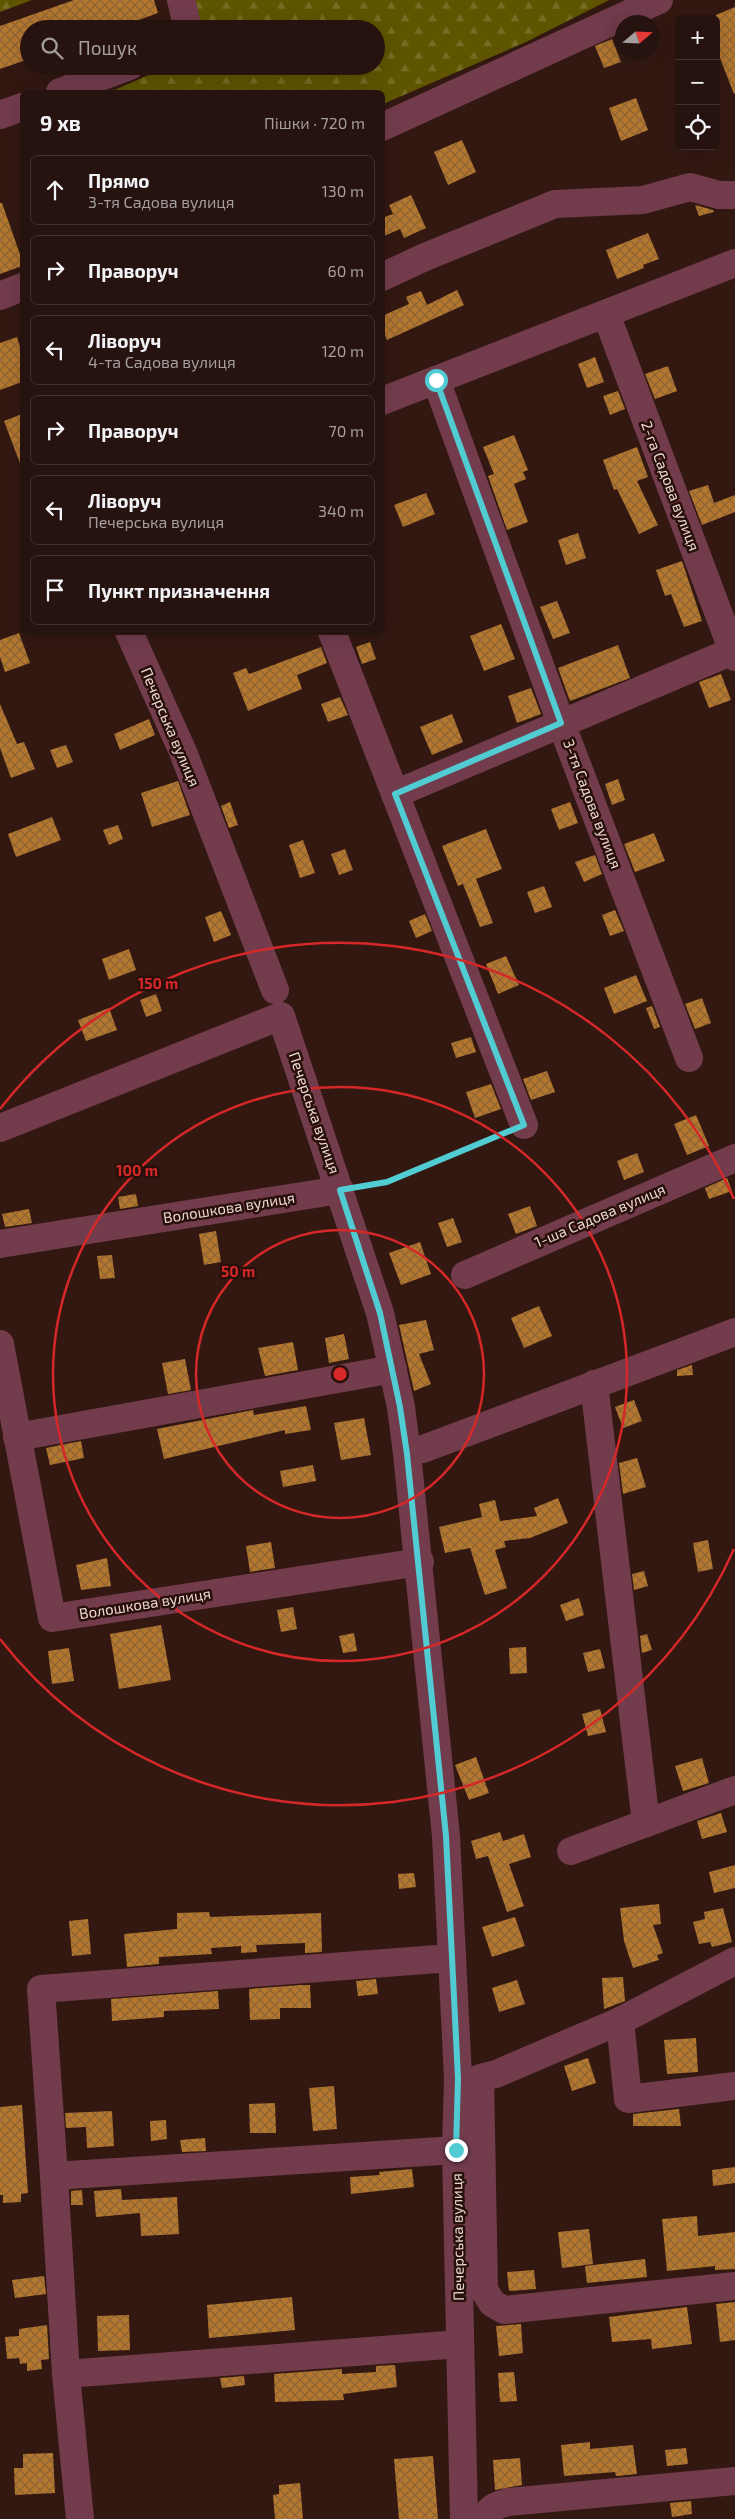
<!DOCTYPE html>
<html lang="uk">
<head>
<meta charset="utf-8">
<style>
	body { margin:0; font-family:"Exo 2",sans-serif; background:#32201c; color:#f1f3f6 }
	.controls { position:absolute; right:15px; top:15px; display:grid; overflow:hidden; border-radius:8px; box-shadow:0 5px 20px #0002 }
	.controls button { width:45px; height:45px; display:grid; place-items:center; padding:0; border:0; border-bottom:1px solid #42322e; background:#26120e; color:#f1f3f6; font:25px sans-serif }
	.compass { position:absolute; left:615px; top:15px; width:45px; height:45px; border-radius:50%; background:#26120e; box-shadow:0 5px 20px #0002; rotate:71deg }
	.stop { position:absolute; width:15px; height:15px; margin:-11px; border:4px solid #51ccd2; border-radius:50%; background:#fff }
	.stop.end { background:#51ccd2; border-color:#fff; box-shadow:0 1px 5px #0008 }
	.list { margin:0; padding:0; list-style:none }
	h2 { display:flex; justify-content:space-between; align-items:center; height:65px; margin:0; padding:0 20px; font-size:21px }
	h2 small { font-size:16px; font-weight:400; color:#a49e9e }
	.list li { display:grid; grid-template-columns:32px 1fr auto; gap:15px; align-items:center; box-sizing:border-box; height:70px; margin:0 10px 10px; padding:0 10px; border:1px solid #42322e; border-radius:8px }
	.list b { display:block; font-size:19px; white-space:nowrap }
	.list p { margin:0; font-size:16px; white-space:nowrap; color:#a49e9e }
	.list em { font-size:16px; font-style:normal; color:#a49e9e }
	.icon { flex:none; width:28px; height:28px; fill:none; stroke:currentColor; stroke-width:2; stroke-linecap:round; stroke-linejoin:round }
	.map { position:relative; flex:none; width:735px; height:2519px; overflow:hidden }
	.search { position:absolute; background:#26120e; box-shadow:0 5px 20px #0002; left:20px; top:20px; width:365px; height:55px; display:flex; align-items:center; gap:12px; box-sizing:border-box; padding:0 18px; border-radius:28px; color:#a49e9e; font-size:19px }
	.panel { position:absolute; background:#26120e; box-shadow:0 5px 20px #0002; left:20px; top:90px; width:365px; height:545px; border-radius:8px }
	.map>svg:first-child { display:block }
	.forest { fill:url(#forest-firs) }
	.building { fill:url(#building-cross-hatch) }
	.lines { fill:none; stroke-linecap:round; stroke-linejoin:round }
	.path { stroke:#7f6661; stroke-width:3; stroke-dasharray:4 2.5; stroke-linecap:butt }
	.minor { stroke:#723c4d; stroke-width:28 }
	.route { stroke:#51ccd2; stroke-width:6 }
	.ring { fill:none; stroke:#d62828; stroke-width:2.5 }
	.labels { text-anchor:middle; stroke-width:5; stroke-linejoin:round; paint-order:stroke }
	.street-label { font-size:15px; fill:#ebd7d3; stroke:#290f09 }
	.centre { fill:#d62828; stroke:#290f09; stroke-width:2.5 }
	.ring-label { font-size:15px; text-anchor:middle; font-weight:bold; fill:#d62828; stroke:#290f09; stroke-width:5; stroke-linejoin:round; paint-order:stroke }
</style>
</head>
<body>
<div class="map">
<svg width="735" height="2519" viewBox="0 0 735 2519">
	<defs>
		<pattern id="forest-firs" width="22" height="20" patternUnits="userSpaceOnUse" patternTransform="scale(1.25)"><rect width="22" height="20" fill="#5f5400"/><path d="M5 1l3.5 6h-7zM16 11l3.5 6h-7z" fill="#766c24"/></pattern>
		<pattern id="building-cross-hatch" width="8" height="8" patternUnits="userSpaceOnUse" patternTransform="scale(1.25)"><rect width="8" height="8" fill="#b4772e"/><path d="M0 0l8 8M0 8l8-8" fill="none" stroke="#8e6434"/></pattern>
	</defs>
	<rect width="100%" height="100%" fill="#331812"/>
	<!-- forest -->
	<g class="forest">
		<path d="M0 0H32L0 12Z"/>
		<path d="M191 0H609L526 42 383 104 382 92H110L169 66H376V29H198Z"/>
	</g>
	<!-- building -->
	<g class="building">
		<path d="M74 0H154L158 13 114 29H29V59L0 69V26Z"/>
		<path d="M735 7V93L734 94 716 48V15Z"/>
		<path d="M612 39 621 62 604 68 595 46Z"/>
		<path d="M636 98 648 130 621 141 609 108Z"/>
		<path d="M462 140 476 172 448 185 434 152Z"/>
		<path d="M411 195 426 228 404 238 400 229 382 237V218L393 214 389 205Z"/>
		<path d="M0 203H2L22 260V266L0 274Z"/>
		<path d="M695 205 713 210 714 212 699 216Z"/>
		<path d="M648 233 659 259 643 265 644 268 617 279 606 250Z"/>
		<path d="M457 290 464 305 387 340 382 329V316L409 304 406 297 421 291 427 305Z"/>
		<path d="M17 337 22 354V382L0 390V343Z"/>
		<path d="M595 357 604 382 587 388 578 364Z"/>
		<path d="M668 366 677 391 655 399 645 374Z"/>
		<path d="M618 391 625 409 610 415 603 396Z"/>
		<path d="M22 414V466H21L4 421Z"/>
		<path d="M514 435 528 470 523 472 526 479 514 484 528 522 507 530 488 476 494 474 483 447Z"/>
		<path d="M637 447 648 477 637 481 658 525 639 534 617 489 614 490 603 460Z"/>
		<path d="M708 485 714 503 735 495V512L702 525 689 491Z"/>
		<path d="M426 493 435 514 403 527 394 505Z"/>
		<path d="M578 533 586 558 566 565 558 540Z"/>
		<path d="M682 561 702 621 684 627 671 594 665 596 656 570Z"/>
		<path d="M557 601 570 633 553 639 540 607Z"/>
		<path d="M501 624 515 659 484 671 470 636Z"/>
		<path d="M19 633 30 663 5 672 0 657V640Z"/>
		<path d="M370 642 376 659 362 664 356 647Z"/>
		<path d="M618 645 630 678 570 701 558 668Z"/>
		<path d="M321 647 327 663 297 675 302 689 248 711 233 673 246 668 249 674Z"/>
		<path d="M721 674 731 700 709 708 699 682Z"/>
		<path d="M531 688 541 714 517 723 508 696Z"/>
		<path d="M340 697 348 715 328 722 321 704Z"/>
		<path d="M0 704 17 744 24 742 35 769 11 778 0 748Z"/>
		<path d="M452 714 463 742 432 755 420 727Z"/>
		<path d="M149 719 155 735 120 750 114 734Z"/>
		<path d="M66 745 73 762 57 768 50 750Z"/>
		<path d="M618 779 625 800 612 805 605 784Z"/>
		<path d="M178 781 190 815 152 827 141 793Z"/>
		<path d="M230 802 238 825 229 828 221 806Z"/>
		<path d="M570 802 578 823 559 830 551 809Z"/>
		<path d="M52 817 61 840 16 857 8 834Z"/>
		<path d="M118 825 123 839 109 845 103 830Z"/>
		<path d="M486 829 502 869 476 879 493 923 480 927 463 884 458 886 442 846Z"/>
		<path d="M654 833 665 861 635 872 624 844Z"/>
		<path d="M303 840 315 873 300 878 289 845Z"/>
		<path d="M345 849 353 870 339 875 331 854Z"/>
		<path d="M595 855 602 874 584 882 575 862Z"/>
		<path d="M544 886 552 907 535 913 527 892Z"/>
		<path d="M615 910 624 931 610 936 602 915Z"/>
		<path d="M221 911 231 935 214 942 205 917Z"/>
		<path d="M425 914 432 931 416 938 409 921Z"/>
		<path d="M129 949 136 970 109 980 102 959Z"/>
		<path d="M506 956 519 985 498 994 486 964Z"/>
		<path d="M636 975 647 1001 614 1014 604 988Z"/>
		<path d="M156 994 162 1011 146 1017 140 1000Z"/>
		<path d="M702 998 711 1023 695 1029 685 1004Z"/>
		<path d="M652 1006 660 1027 654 1029 646 1008Z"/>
		<path d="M109 1008 117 1030 86 1041 78 1020Z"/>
		<path d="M471 1037 476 1052 456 1058 451 1043Z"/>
		<path d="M547 1071 555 1092 531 1100 523 1079Z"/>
		<path d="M491 1084 501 1109 475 1118 466 1092Z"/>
		<path d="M696 1115 709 1146 687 1155 674 1124Z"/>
		<path d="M637 1153 644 1172 624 1180 617 1161Z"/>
		<path d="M727 1178 732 1191 709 1199 705 1188Z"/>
		<path d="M136 1194 138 1206 120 1209 118 1197Z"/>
		<path d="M530 1206 537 1226 516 1234 508 1214Z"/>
		<path d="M29 1209 32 1223 5 1227 2 1214Z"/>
		<path d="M453 1218 462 1242 447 1247 438 1223Z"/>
		<path d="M216 1231 221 1262 204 1265 199 1234Z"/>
		<path d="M420 1242 431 1274 401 1285 389 1253Z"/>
		<path d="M112 1255 115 1278 100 1279 97 1256Z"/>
		<path d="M539 1306 552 1336 524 1348 511 1318Z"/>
		<path d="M426 1320 434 1350 419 1354 431 1384 414 1391 399 1325Z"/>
		<path d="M344 1334 349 1359 329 1363 325 1338Z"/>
		<path d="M293 1342 298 1370 265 1376 258 1348Z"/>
		<path d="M185 1359 191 1390 168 1394 162 1363Z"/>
		<path d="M692 1365 693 1375 677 1376V1370Z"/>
		<path d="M634 1400 642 1421 623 1428 615 1407Z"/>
		<path d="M306 1406 311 1430 285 1434V1430L164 1459 157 1429 253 1410 254 1415Z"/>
		<path d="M364 1418 371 1455 341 1460 334 1423Z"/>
		<path d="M81 1441 84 1458 50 1465 46 1448Z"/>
		<path d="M637 1458 646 1487 623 1494 619 1463Z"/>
		<path d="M313 1465 316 1481 283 1487 280 1471Z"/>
		<path d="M558 1498 568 1523 530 1538 504 1541 506 1547 495 1550 507 1588 485 1595 470 1548 445 1553 439 1527 482 1517 479 1504 495 1500 500 1521 537 1516 534 1508Z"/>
		<path d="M708 1540 713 1569 698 1572 693 1543Z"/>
		<path d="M271 1542 275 1568 250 1572 246 1546Z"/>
		<path d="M107 1558 111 1586 81 1590 76 1565Z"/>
		<path d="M644 1571 648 1586 634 1590 632 1574Z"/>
		<path d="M579 1598 584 1615 566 1621 560 1605Z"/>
		<path d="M293 1607 297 1629 281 1632 277 1610Z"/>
		<path d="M161 1625 171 1680 119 1689 110 1634Z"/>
		<path d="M354 1633 357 1651 343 1653 339 1636Z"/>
		<path d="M647 1634 652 1650 642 1653 640 1636Z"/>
		<path d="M526 1647 527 1673 510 1674 509 1648Z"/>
		<path d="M69 1648 74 1681 52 1684 48 1651Z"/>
		<path d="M600 1649 605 1668 588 1672 583 1653Z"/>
		<path d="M600 1709 606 1732 588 1736 582 1714Z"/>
		<path d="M476 1757 489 1793 469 1800 455 1765Z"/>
		<path d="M702 1758 709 1783 683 1791 675 1766Z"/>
		<path d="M721 1813 727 1832 702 1839 697 1821Z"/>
		<path d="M500 1832 503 1841 524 1834 531 1857 509 1864 524 1906 507 1912 488 1856 476 1859 471 1841Z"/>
		<path d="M735 1865V1888L714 1893 709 1872Z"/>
		<path d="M414 1873 416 1887 399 1889 398 1874Z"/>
		<path d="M659 1904 661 1924 653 1925 663 1953 657 1955 659 1960 633 1968 624 1941 620 1908Z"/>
		<path d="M723 1908 732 1942 712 1947 710 1942 699 1944 693 1922 705 1919 704 1912Z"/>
		<path d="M209 1912 210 1917 321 1913 322 1952 305 1953V1943L256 1945 257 1952 241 1953V1946L211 1948 212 1954 159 1957V1964L127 1967 124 1934 177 1929V1913Z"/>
		<path d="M515 1917 525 1946 492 1957 482 1927Z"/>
		<path d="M88 1919 91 1954 72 1956 69 1921Z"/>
		<path d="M623 1977 625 2001 604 2009 602 1978Z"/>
		<path d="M376 1979 378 1994 358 1996 356 1981Z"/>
		<path d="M517 1980 525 2004 499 2012 492 1988Z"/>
		<path d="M301 1985H310L311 2008H280V2019L250 2020 249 1989Z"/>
		<path d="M218 1991 219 2009 164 2011V2017L112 2021 111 1999Z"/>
		<path d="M696 2038 698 2072 667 2074 664 2040Z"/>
		<path d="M588 2058 596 2083 572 2091 564 2066Z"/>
		<path d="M334 2086 337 2129 313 2131 309 2088Z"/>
		<path d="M275 2103 276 2133H250L249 2104Z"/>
		<path d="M22 2105 28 2193 21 2194V2202L3 2203V2195H0V2107Z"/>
		<path d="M679 2109 681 2126H633V2114Z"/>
		<path d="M112 2111 114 2146 87 2148 86 2127 66 2128 65 2113Z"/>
		<path d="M166 2120 167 2139 151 2141 150 2121Z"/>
		<path d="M205 2138 206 2151 182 2152 180 2140Z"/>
		<path d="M735 2167V2183L713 2186 712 2170Z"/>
		<path d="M412 2169 414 2187 351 2194 350 2177 380 2175 379 2172Z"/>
		<path d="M121 2189 122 2200 177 2197 179 2234 141 2236 140 2213 96 2217 94 2191Z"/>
		<path d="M82 2190 83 2205H71V2191Z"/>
		<path d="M697 2216 698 2236 735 2232V2269L715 2270V2266L667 2271 662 2219Z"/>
		<path d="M589 2229 593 2264 562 2268 558 2232Z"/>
		<path d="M645 2259 647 2277 587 2283 585 2266Z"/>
		<path d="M534 2270 536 2289 509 2291 507 2272Z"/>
		<path d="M44 2276 46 2294 15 2298 12 2280Z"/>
		<path d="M292 2297 295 2330 209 2338 207 2305Z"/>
		<path d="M735 2302V2340L720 2342 716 2304Z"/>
		<path d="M687 2307 692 2344 652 2349 651 2339 612 2342 609 2317Z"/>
		<path d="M129 2315 130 2350 98 2351 97 2316Z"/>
		<path d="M521 2324 523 2353 499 2356 496 2326Z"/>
		<path d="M47 2325 49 2359 41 2360 42 2369 27 2371V2363L20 2364 19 2358 7 2359 5 2337 19 2336V2329Z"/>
		<path d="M395 2365 397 2387 343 2394 344 2400 275 2402 274 2374 342 2369V2374L376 2372V2366Z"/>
		<path d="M514 2372 517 2401 500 2402 498 2373Z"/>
		<path d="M244 2376 245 2385 222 2388 220 2378Z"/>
		<path d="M590 2442V2449L633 2445 637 2474 616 2476 615 2472 564 2476 561 2445Z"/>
		<path d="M686 2448 688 2464 667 2466 665 2450Z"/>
		<path d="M53 2453 55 2493 15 2495 14 2468H23V2454Z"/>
		<path d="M433 2456 438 2519H399L394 2459Z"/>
		<path d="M520 2458 522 2485 495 2490 493 2460Z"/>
		<path d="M300 2483 303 2519H275L273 2495 279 2494V2485Z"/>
		<path d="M691 2501 692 2514 672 2517 670 2503Z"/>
	</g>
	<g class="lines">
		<!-- path -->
		<path class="path" d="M361 1186 387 1182 505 1133"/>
		<!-- minor -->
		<g class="minor">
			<path d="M181 0 188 29"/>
			<path d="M60 92 130 66"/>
			<path d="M0 115 22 107"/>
			<path d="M382 127 659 0"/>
			<path d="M382 277 425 257 555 204 643 200 690 187 719 195H735"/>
			<path d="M0 296 22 287"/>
			<path d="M606 314 735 657"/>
			<path d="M436 380 561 723 689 1058"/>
			<path d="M382 401 735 263"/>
			<path d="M129 632 183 752 275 990"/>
			<path d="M332 632 524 1125"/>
			<path d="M395 794 733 651"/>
			<path d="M0 1128 281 1016 380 1313 401 1407 407 1454 446 1836 458 2078 456 2150 464 2519"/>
			<path d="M0 1244 340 1190"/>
			<path d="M465 1275 735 1158"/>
			<path d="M0 1344 52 1618 420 1562"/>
			<path d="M594 1384 646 1823"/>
			<path d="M17 1437 393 1369"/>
			<path d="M423 1449 735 1332"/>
			<path d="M571 1851 735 1790"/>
			<path d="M451 1958 41 1989 54 2176 456 2150"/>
			<path d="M735 1961 620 2021 496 2074 480 2078 484 2290 492 2303 504 2310 735 2286"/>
			<path d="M620 2021 628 2099 735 2086"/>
			<path d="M54 2176 66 2374 80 2519"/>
			<path d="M66 2374 460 2344"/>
			<path d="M485 2519C489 2507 497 2505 508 2502L735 2481"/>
		</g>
	</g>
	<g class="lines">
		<!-- route -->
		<path class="route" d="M436 380 561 723 395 794 524 1125 387 1182 340 1190 380 1313 400 1407 407 1454 446 1836 458 2078 456 2150"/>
	</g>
	<!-- distance rings -->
	<g class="ring">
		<circle cx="340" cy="1374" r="144"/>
		<circle cx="340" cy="1374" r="287"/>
		<path d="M734 1549A431 431 0 0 1 0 1639M0 1109A431 431 0 0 1 734 1199"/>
	</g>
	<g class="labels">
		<!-- street labels -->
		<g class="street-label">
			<text transform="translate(670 486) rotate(69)" y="5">2-га Садова вулиця</text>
			<text transform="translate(170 727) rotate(67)" y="5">Печерська вулиця</text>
			<text transform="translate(592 804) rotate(69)" y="5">3-тя Садова вулиця</text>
			<text transform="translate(314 1113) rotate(71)" y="5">Печерська вулиця</text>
			<text transform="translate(229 1208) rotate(-9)" y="5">Волошкова вулиця</text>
			<text transform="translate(600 1216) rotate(-23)" y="5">1-ша Садова вулиця</text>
			<text transform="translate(145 1604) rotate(-9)" y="5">Волошкова вулиця</text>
			<text transform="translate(458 2237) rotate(-91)" y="5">Печерська вулиця</text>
		</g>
	</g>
	<circle cx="340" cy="1374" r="8" class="centre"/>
	<g class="ring-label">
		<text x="158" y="989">150 m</text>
		<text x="137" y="1176">100 m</text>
		<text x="238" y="1277">50 m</text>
	</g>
</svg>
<div class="controls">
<button>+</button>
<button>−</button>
<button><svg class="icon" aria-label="locate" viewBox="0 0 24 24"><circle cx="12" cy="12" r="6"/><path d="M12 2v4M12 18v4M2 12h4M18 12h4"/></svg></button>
</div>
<svg class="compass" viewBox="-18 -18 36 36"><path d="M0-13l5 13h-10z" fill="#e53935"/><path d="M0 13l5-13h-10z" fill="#a49e9e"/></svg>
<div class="stop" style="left:436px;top:380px"></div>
<div class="stop end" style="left:456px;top:2150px"></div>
<div class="search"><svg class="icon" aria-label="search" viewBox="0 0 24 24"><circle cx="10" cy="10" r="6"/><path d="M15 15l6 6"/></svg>Пошук</div>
<section class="panel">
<h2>9 хв<small>Пішки · 720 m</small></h2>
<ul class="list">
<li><svg class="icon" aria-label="ahead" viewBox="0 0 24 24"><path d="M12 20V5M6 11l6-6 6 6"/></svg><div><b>Прямо</b><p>3-тя Садова вулиця</p></div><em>130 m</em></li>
<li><svg class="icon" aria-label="right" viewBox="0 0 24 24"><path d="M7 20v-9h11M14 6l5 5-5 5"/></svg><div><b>Праворуч</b></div><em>60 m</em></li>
<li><svg class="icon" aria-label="left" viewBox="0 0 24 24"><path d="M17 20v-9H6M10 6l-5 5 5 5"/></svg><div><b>Ліворуч</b><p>4-та Садова вулиця</p></div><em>120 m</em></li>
<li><svg class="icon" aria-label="right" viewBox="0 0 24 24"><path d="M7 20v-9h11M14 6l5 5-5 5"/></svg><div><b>Праворуч</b></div><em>70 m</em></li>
<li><svg class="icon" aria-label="left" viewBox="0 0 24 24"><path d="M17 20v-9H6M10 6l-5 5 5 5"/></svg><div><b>Ліворуч</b><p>Печерська вулиця</p></div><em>340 m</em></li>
<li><svg class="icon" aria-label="arrive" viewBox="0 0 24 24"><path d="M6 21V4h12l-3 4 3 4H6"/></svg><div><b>Пункт призначення</b></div></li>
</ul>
</section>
</div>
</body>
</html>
